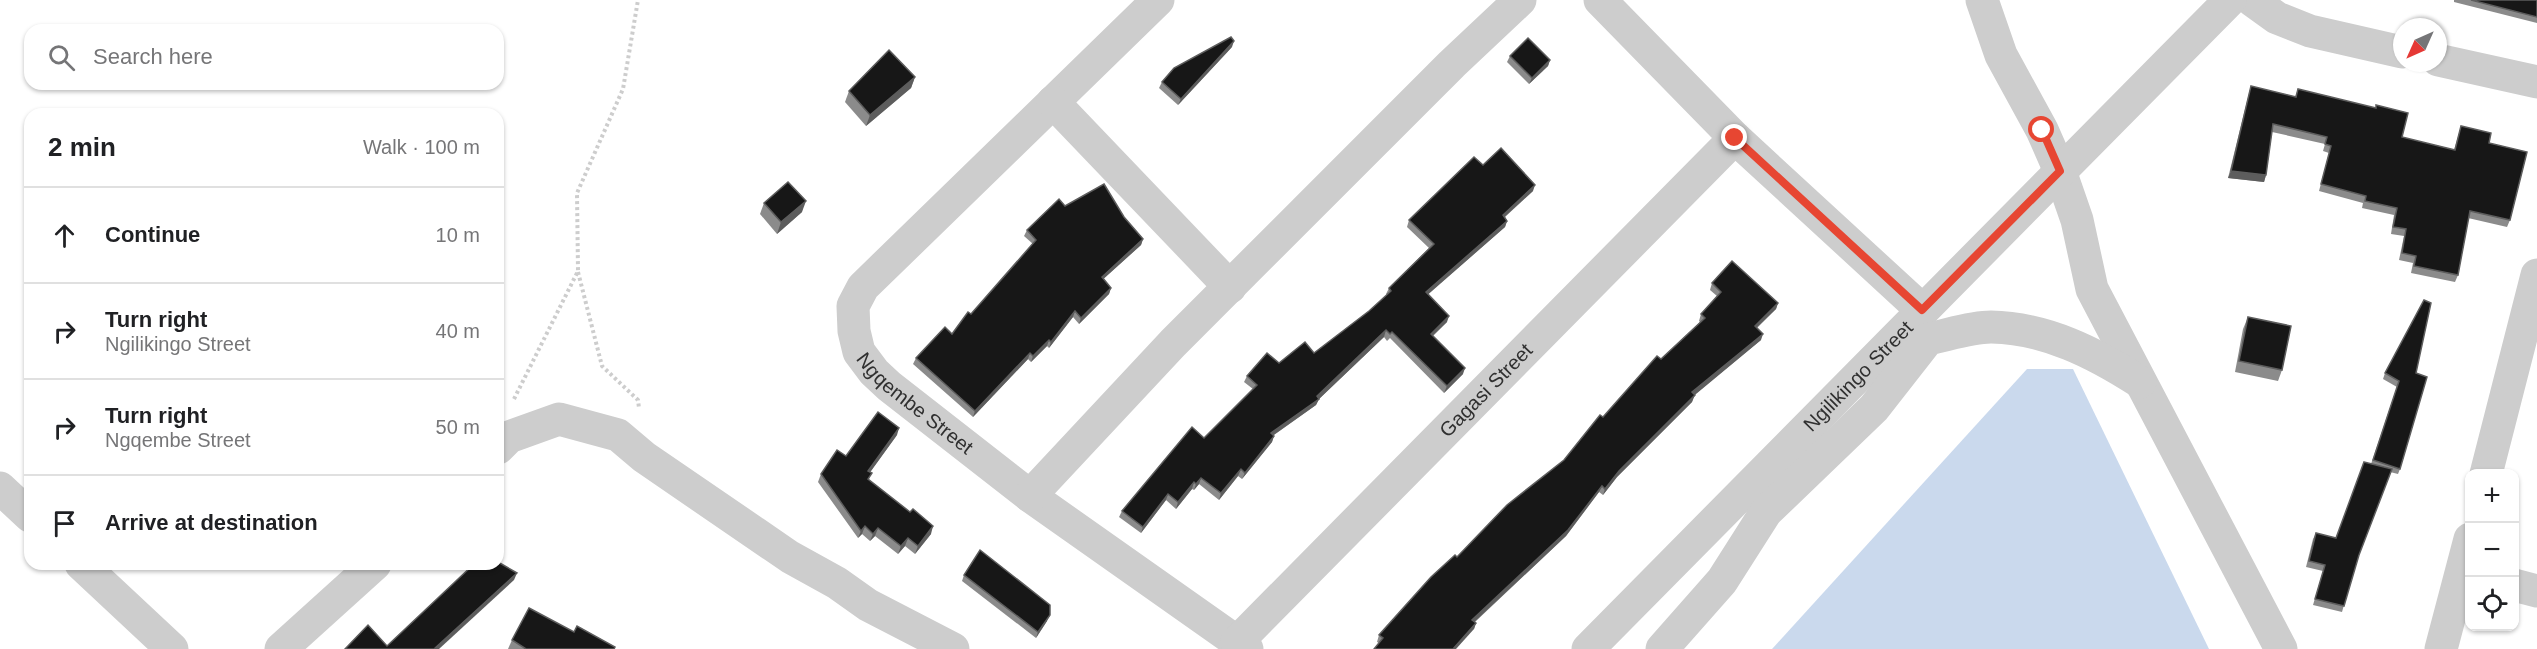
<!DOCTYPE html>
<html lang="en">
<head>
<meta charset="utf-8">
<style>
	body { margin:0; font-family:Arial,sans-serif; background:#f6f6f6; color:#202124 }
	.controls { position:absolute; right:18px; bottom:18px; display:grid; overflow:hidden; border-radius:12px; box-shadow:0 2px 4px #0004 }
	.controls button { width:54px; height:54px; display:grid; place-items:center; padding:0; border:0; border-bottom:2px solid #e0e0e0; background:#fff; color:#202124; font:30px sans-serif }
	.compass { position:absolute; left:2393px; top:18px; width:54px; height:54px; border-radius:50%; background:#fff; box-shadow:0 2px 4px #0004; rotate:225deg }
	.stop { position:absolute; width:18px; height:18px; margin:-14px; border:4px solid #e74632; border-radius:50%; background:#fff }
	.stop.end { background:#e74632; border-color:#fff; box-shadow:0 2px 6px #0008 }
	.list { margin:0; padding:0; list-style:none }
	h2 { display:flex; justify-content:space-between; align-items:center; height:78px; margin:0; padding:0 24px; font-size:26px }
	h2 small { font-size:20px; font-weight:400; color:#757577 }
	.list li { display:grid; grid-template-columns:39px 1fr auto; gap:18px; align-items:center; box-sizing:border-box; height:96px; padding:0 24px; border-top:2px solid #e0e0e0 }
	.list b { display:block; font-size:22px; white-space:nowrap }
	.list p { margin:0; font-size:20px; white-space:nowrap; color:#757577 }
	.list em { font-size:20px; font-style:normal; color:#757577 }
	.icon { flex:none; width:33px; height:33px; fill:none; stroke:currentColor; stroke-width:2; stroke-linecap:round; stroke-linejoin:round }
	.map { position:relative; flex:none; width:2537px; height:649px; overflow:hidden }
	.search { position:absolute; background:#fff; box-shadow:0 2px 4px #0004; left:24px; top:24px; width:480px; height:66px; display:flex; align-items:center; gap:15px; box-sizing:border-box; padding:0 21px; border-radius:18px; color:#757577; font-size:22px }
	.panel { position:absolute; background:#fff; box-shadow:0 2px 4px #0004; left:24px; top:108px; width:480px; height:462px; border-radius:18px }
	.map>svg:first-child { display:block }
	.water { fill:#cad9ed }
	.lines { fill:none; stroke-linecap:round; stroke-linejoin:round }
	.path { stroke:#cdcdcd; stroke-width:4; stroke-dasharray:3 3; stroke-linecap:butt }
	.minor { stroke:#cdcdcd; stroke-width:33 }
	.wall { fill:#8b8b8b }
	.shaded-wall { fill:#5d5d5d }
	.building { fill:#171717; stroke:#5d5d5d; stroke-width:1.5 }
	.route { stroke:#e74632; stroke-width:8 }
	.labels { text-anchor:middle; stroke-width:6; stroke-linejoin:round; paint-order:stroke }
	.street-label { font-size:20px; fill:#303030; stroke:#fff }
</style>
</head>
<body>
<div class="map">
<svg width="2537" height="649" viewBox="0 0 2537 649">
	<rect width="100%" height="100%" fill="#fff"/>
	<!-- water -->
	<path class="water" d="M2027 369H2073L2209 649H1772Z"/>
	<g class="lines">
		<!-- path -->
		<g class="path">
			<path d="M578 272 602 366 638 400 639 408"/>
			<path d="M514 399 578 271 577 193 623 89 638 0"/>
		</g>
		<!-- minor -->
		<g class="minor">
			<path id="s1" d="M1158 0 863 287 853 306 854 331 859 352 874 372 889 386 1030 496 1247 649"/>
			<path d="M1600 0 1735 138 1922 310"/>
			<path d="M1982 0 2001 55 2042 130 2060 171 2077 220 2092 289 2281 649"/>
			<path d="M2252 0 2277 18 2310 31 2402 52"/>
			<path d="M2438 60 2537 82"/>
			<path d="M1053 102 1230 287"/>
			<path d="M498 448 509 437 559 419 618 435 644 457 790 557 837 583 868 605 953 649"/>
			<path d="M2486 474 2537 275"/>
			<path d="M0 488 30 516"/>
			<path d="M1030 496 1173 343 1452 64 1520 0"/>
			<path d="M81 564 172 649"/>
			<path d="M2514 585 2537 591"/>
			<path id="s2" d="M1237 642 1735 138"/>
			<path d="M281 649 375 564"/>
			<path id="s3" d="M1588 649 2230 0"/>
			<path d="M1662 649 1722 581 1766 512 1874 408 1928 339C1948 335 1971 327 1991 327 2046 328 2095 353 2140 382"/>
			<path d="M2441 649 2470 539"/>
		</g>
	</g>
	<!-- wall -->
	<g class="wall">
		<path d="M2454 0H2537V23L2454 2Z"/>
		<path d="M1232 47 1178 105 1159 88 1162 82Z"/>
		<path d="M1510 56 1550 60 1548 66 1529 84 1507 62Z"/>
		<path d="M915 77 911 88 866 126 845 102 849 91Z"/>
		<path d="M2251 86 2295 97 2298 89 2402 137 2454 150 2461 126 2489 143 2510 220 2507 227 2468 218 2458 275 2455 282 2411 273 2413 263 2399 260 2404 236 2391 234 2394 215 2362 208 2363 203 2319 191 2329 153 2323 151 2325 144 2272 132 2266 175 2264 182 2228 178 2249 93Z"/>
		<path d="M1483 165 1533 191 1505 217 1507 221 1505 227 1428 294 1447 322 1433 336 1463 374 1444 393 1390 338 1387 341 1384 337 1319 399 1316 405 1274 435 1272 442 1242 479 1238 476 1219 500 1199 484 1194 490 1192 489 1176 509 1166 500 1141 533 1119 517 1122 511 1204 438 1253 389 1244 382 1247 376 1279 363 1314 353 1369 311 1387 295 1386 294 1389 288 1429 248 1407 227 1409 220Z"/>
		<path d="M764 203 802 212 777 234 760 214Z"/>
		<path d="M1065 206 1124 217 1143 239 1141 245 1103 279 1111 288 1109 294 1079 324 1073 317 1049 348 1047 346 1031 362 1028 359 973 417 913 364 916 358 952 334 971 314 1033 244 1024 236 1027 230Z"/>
		<path d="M1712 283 1778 303 1776 309 1757 328 1761 340 1694 395 1692 402 1617 477 1603 495 1599 492 1566 536 1475 622 1476 623 1474 629 1379 643 1377 642 1379 635 1457 557 1564 460 1603 417 1661 359 1700 322 1699 321 1701 314 1717 296 1710 290Z"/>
		<path d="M2248 317 2282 370 2278 381 2235 372 2243 329Z"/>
		<path d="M2385 373H2416L2400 469 2398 474 2390 472 2358 556 2342 612 2313 605 2323 571 2306 567 2313 539 2316 533 2336 538 2371 464 2397 387 2383 379Z"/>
		<path d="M897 435 870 472 869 480 931 534 915 554 905 546 898 554 875 536 870 541 862 534 858 538 818 482 821 474 846 456Z"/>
		<path d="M964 575 1047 621 1036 638 962 581Z"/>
		<path d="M574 632 614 649H508L512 640Z"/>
	</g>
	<!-- shaded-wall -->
	<g class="shaded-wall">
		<path d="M1234 41 1232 47 1178 105 1181 99Z"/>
		<path d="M1550 60 1548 66 1529 84 1532 78Z"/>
		<path d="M915 77 911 88 866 126 870 115Z"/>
		<path d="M2231 171 2266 175 2264 182 2228 178Z"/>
		<path d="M1535 185 1533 191 1500 221 1503 215Z"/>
		<path d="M806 201 802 212 777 234 781 222Z"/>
		<path d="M1507 221 1505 227 1424 298 1426 292Z"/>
		<path d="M1143 239 1141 245 1099 283 1102 277Z"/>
		<path d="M1111 288 1109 294 1079 324 1081 318Z"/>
		<path d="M1778 303 1776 309 1752 332 1755 326Z"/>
		<path d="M1075 311 1073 317 1049 348 1051 342Z"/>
		<path d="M1449 316 1447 322 1428 340 1431 334Z"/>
		<path d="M1386 330 1384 337 1319 399 1316 405 1268 439 1271 433 1317 396Z"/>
		<path d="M1763 334 1761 340 1690 399 1692 392Z"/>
		<path d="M1049 340 1047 346 1031 362 1033 356Z"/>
		<path d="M1030 353 1028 359 973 417 975 411Z"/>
		<path d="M1465 368 1463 374 1444 393 1447 386Z"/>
		<path d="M1695 395 1692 402 1617 477 1603 495 1605 489 1619 471Z"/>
		<path d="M899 428 897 435 866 478 868 471Z"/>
		<path d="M1274 436 1272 442 1242 479 1245 473Z"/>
		<path d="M1241 469 1238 476 1219 500 1221 493Z"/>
		<path d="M1201 478 1199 484 1194 490 1196 484Z"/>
		<path d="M1194 482 1192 489 1176 509 1178 502Z"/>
		<path d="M1602 486 1599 492 1566 536 1470 626 1472 620Z"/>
		<path d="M1168 494 1166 500 1141 533 1143 527Z"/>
		<path d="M865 526 862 534 858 538 861 531Z"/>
		<path d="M933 526 931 534 915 554 918 546Z"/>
		<path d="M878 528 875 536 870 541 873 534Z"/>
		<path d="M908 538 905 546 898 554 901 546Z"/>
		<path d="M517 573 514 580 439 649H434Z"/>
		<path d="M1050 615 1047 621 1036 638 1038 632Z"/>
		<path d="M1476 623 1474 629 1456 649H1453Z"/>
	</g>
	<!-- building -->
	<g class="building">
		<path d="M2471 0H2537V17Z"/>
		<path d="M1231 37 1234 41 1181 99 1162 82 1174 68Z"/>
		<path d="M1528 38 1550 60 1532 78 1510 56Z"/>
		<path d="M889 50 915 77 870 115 849 91Z"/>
		<path d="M2251 86 2296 97 2298 89 2376 108V105L2408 113 2402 137 2455 150 2461 126 2491 133 2489 143 2527 152 2510 220 2470 211 2458 275 2414 266 2416 256 2402 253 2406 229 2393 227 2397 208 2365 201 2366 196 2321 184 2331 146 2325 144 2327 137 2273 124 2266 175 2231 171Z"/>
		<path d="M1501 148 1535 185 1503 215 1507 221 1426 292 1449 316 1431 334 1465 368 1447 386 1392 332 1390 334 1386 330 1317 396 1319 399 1271 433 1274 436 1245 473 1241 469 1221 493 1201 478 1196 484 1194 482 1178 502 1168 494 1143 527 1122 511 1192 427 1204 438 1257 385 1247 376 1267 353 1279 363 1305 342 1314 353 1369 311 1391 291 1389 288 1434 244 1409 220 1474 157 1483 165Z"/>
		<path d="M788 182 806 201 781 222 764 203Z"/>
		<path d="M1104 184 1124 217 1143 239 1102 277 1111 288 1081 318 1075 311 1051 342 1049 340 1033 356 1030 353 975 411 916 358 945 327 952 334 968 312 971 314 1036 240 1027 230 1059 199 1065 206Z"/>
		<path d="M1732 261 1778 303 1755 326 1763 334 1692 392 1695 395 1619 471 1605 489 1602 486 1568 530 1472 620 1476 623 1453 649H1374L1383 638 1379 635 1431 577 1455 555 1457 557 1507 505 1564 460 1600 415 1603 417 1657 356 1661 359 1705 318 1701 314 1721 292 1712 283Z"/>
		<path d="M2424 300 2431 303 2416 373 2427 377 2400 469 2373 460 2399 381 2385 373Z"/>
		<path d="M2248 317 2291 326 2282 370 2239 361Z"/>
		<path d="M878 412 899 428 868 471 872 473 868 479 910 512 913 509 933 526 918 546 908 538 901 546 878 528 873 534 865 526 861 531 821 474 837 450 846 456Z"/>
		<path d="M2364 462 2392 469 2359 555 2344 606 2315 599 2325 565 2309 561 2316 533 2336 538Z"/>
		<path d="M980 550 1050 605V615L1038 632 964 575Z"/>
		<path d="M498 562 517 573 434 649H345L368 625 387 646 474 564H498Z"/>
		<path d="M529 608 574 632 577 626 615 647 614 649H526L512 640Z"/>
	</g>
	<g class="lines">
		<!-- route -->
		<path class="route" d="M1735 138 1922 310 2060 171 2042 130"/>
	</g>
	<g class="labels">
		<!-- street labels -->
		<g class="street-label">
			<text dy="7" stroke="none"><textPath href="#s3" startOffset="384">Ngilikingo Street</textPath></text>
			<text dy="7" stroke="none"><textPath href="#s2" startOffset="354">Gagasi Street</textPath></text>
			<text dy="7" stroke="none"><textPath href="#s1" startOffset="556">Ngqembe Street</textPath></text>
		</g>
	</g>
</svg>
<div class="controls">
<button>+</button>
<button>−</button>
<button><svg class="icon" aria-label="locate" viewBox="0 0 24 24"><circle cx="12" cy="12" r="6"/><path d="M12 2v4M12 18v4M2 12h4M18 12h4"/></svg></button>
</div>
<svg class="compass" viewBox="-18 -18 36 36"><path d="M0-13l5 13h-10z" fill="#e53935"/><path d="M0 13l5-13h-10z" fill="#757577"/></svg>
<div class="stop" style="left:2042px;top:130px"></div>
<div class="stop end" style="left:1735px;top:138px"></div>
<div class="search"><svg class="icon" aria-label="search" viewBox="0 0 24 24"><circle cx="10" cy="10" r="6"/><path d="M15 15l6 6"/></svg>Search here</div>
<section class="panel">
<h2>2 min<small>Walk · 100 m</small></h2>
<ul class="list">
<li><svg class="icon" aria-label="ahead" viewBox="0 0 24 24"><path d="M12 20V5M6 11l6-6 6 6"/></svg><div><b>Continue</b></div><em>10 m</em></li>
<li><svg class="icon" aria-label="right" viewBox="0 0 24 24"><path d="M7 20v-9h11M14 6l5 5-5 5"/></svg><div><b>Turn right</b><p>Ngilikingo Street</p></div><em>40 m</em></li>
<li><svg class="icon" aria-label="right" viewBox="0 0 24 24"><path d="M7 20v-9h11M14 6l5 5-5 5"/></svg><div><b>Turn right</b><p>Ngqembe Street</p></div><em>50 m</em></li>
<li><svg class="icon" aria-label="arrive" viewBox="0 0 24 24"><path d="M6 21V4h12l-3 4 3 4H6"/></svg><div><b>Arrive at destination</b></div></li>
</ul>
</section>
</div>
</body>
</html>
